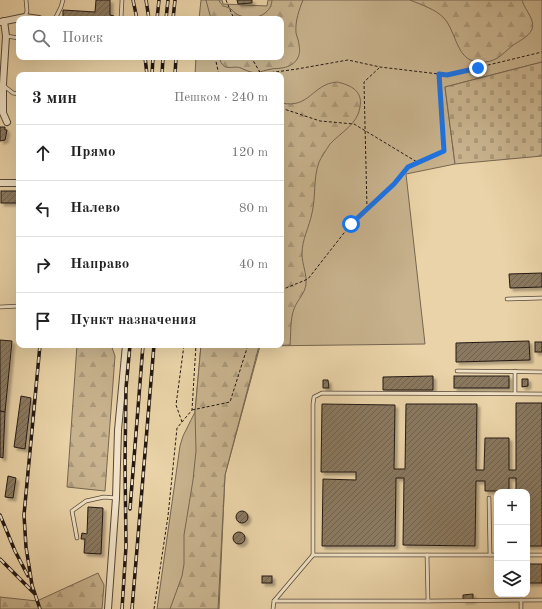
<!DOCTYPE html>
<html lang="ru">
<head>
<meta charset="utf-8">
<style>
	body { margin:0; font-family:"Old Standard TT",serif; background:#f2f2f2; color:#222 }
	.controls { position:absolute; right:12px; bottom:12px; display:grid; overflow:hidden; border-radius:8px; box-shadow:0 4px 16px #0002 }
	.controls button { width:36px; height:36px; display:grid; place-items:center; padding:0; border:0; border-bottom:1px solid #e0e0e0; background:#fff; color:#222; font:20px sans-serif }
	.stop { position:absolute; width:12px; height:12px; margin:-9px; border:3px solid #1a73e8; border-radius:50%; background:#fff }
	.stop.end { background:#1a73e8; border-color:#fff; box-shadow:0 1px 4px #0008 }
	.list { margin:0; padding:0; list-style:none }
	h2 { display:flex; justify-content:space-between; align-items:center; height:52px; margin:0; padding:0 16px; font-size:17px }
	h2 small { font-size:13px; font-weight:400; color:#767676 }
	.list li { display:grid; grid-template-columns:26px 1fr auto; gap:12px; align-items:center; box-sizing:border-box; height:56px; padding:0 16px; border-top:1px solid #e0e0e0 }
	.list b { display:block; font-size:15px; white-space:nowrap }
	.list em { font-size:13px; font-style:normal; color:#767676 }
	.icon { flex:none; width:22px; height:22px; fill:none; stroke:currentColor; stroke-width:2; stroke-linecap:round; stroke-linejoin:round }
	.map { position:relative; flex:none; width:542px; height:609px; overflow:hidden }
	.search { position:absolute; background:#fff; box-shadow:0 4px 16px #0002; left:16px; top:16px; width:268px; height:44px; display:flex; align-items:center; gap:10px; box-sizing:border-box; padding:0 14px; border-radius:8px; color:#767676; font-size:15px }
	.panel { position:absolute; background:#fff; box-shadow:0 4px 16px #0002; left:16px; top:72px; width:268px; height:276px; border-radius:8px }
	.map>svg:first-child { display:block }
	.grass { fill:#c8b38e; stroke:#766650 }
	.forest { fill:url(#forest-firs); stroke:#766650 }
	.cemetery { fill:url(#cemetery-stones); stroke:#766650 }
	.building { fill:url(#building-hatch); stroke:#231812; filter:url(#shadow) }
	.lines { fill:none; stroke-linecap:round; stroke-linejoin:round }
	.service-casing { stroke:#554738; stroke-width:4.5 }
	.minor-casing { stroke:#554738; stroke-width:8 }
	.path { stroke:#231812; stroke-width:1; stroke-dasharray:3 2; stroke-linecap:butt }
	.service { stroke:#f1e2c6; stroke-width:3 }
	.minor { stroke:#f1e2c6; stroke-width:6 }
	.rail-casing { stroke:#231812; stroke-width:3.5 }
	.rail { stroke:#f1e2c6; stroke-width:2; stroke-dasharray:6; stroke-linecap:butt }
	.route { stroke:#1a73e8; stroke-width:5 }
</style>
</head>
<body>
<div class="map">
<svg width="542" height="609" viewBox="0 0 542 609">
	<defs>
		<pattern id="forest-firs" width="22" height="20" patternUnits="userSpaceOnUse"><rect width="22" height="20" fill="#c8b38e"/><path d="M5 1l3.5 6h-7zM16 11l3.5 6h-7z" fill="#ac9979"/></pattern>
		<pattern id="cemetery-stones" width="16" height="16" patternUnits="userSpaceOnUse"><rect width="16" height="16" fill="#c8b38e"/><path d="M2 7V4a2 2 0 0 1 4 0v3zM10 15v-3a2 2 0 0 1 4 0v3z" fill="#ac9979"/></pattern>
		<pattern id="building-hatch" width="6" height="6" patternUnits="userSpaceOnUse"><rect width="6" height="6" fill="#8a7960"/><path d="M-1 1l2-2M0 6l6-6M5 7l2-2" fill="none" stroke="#70624e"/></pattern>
		<filter id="shadow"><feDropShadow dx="3" dy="3" stdDeviation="1" flood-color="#0004"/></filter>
	</defs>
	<rect width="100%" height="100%" fill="#ead3a8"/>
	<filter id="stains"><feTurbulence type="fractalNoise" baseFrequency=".005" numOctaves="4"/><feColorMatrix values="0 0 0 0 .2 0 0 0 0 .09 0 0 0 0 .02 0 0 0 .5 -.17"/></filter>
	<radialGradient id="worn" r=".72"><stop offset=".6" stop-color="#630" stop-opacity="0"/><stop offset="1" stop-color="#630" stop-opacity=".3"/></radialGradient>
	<!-- grass -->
	<path class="grass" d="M201 0H222L223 4 267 6 268 0H542V62L445 87 455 164 406 174 425 344 260 346 225 475 219 609H157L180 446 183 436 195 412 201 345H281V75H195L196 57H281V19H199Z"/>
	<!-- forest -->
	<g class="forest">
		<path d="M206 0H219C221 6 225 6 231 9 234 12 237 15 241 16 254 21 271 15 272 0H303C299 10 295 21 296 33 297 37 299 41 299 45 302 57 294 67 281 68 278 69 275 68 272 69 258 71 258 76 243 69 233 63 224 75 219 57H281V19H211Z"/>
		<path d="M410 0H522C524 7 527 10 530 16 539 33 523 38 512 46 500 56 496 63 478 62 456 60 457 33 444 18 435 9 422 5 410 0Z"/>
		<path d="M337 82C351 85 363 91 360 107 358 124 340 133 330 144 326 150 322 156 319 162 313 179 316 196 312 213 309 228 302 239 302 254 302 264 307 274 306 284 305 294 297 300 294 309 290 319 291 334 290 345L259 346 225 475 218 609H170L182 576 184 564V535L193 480 196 451 195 412 201 345H281V103C310 109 312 84 337 82Z"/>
		<path d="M77 345H111L115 356 105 491 67 487Z"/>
		<path d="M98 573 104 585 102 609H0V597L37 601Z"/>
	</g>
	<!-- cemetery -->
	<path class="cemetery" d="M542 62V156L455 164 445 87Z"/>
	<!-- building -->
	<g class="building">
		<path d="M96 0H110V15L114 16V19H63V10L95 12Z"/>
		<path d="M237 0H252V3L238 4Z"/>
		<path d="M0 127H5V130H7L5 140 0 141Z"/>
		<rect x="1" y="191" width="18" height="12"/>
		<path d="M542 273V287L510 288 509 274Z"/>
		<path d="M0 340 12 341 5 412 0 411Z"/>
		<path d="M529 341 530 360 456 362V343Z"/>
		<rect x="535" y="342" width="7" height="10"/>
		<path d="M433 376V390H383V377Z"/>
		<rect x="454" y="376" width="55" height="12"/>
		<path d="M522 379H528V386L522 387Z"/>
		<path d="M323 380H328L329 388H323Z"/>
		<path d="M21 396 31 398 25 449 14 447Z"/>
		<path d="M516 403H542V546H527V492H516V478H509V491H485V481H476L475 546 403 545 404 478H396L395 546H322L323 479 356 480V472H321L322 404 395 405 394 469H405L406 404H477L476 470H484L485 438H509V470H516Z"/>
		<path d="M0 411 5 412 3 458 0 457Z"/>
		<path d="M8 476 16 478 13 498 5 497Z"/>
		<path d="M88 507 103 508 101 554 84 553 85 539H81L82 533 87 534Z"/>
		<circle cx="242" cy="517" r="6"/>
		<circle cx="239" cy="538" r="6"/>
		<rect x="527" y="564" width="15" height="19"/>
		<rect x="262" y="576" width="10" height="7"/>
		<path d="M473 594V600L463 601V595Z"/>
	</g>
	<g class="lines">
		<!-- service casing -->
		<g class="service-casing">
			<g id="service">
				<path d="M25 17 27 11 26 0"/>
				<path d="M55 19 61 7 63 0"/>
				<path d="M121 19 122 0"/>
				<path d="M6 36 19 38"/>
				<path d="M4 86 13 93 19 94"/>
				<path d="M507 299 542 298"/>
				<path d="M0 307 19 306"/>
				<path d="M457 371 542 372"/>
				<path d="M515 393V371"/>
				<path d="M489 498 490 555H313V404L314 397 322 393 542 394"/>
				<path d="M77 538 72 511 86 501 104 497 116 498"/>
				<path d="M313 555 274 601H428L427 555"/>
				<path d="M490 555H497"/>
				<path d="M527 555H542"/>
				<path d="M428 601 542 600"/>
				<path d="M273 609 274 601"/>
				<path d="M521 609V600"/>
			</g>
		</g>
		<!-- minor casing -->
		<g class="minor-casing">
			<g id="minor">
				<path d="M4 21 6 36 3 84V113L7 122"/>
				<path d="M0 22 25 17 39 19"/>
				<path d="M0 183H19"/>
				<path d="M108 609 116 498 118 430 126 345"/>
			</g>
		</g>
		<!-- path -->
		<g class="path">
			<path d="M226 0 234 19"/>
			<path d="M215 57 219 75"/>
			<path d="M251 57 261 74 297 69 348 60 380 67 447 75 542 52"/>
			<path d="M257 75 261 74V75"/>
			<path d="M281 108 320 121 354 124 417 162"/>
			<path d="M367 209 364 82 379 68"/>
			<path d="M281 290 308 279 351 224 394 184 408 167 444 151 439 75"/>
			<path d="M192 410 230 402 248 345"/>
			<path d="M182 422 176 405 184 345"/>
			<path d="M154 609 168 516 177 428 192 410 196 345"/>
		</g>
		<!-- service -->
		<use href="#service" class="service"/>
		<!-- minor -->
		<use href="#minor" class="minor"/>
		<!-- rail casing -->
		<g class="rail-casing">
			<g id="rail">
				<path d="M133 0 137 19"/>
				<path d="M146 0 149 19"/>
				<path d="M157 19 159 0"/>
				<path d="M166 19 168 0"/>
				<path d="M173 19 175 0"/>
				<path d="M145 57 147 75"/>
				<path d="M152 75 153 57"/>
				<path d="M162 75 163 57"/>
				<path d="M175 75 176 57"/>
				<path d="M40 345 24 515 26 547 32 585 40 609"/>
				<path d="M130 509 143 345"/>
				<path d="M0 515 15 551 28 576"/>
				<path d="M0 559 34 593"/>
				<path d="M122 609 126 546 125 463 126 388 130 345"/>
				<path d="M132 609 154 345"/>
			</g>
		</g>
		<!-- rail -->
		<use href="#rail" class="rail"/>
	</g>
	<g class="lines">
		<!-- route -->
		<path class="route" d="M351 224 394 184 408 167 444 151 439 74 447 75 478 68"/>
	</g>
	<rect width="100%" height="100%" filter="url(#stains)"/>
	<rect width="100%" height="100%" fill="url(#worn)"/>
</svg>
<div class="controls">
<button>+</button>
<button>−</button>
<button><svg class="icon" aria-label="layers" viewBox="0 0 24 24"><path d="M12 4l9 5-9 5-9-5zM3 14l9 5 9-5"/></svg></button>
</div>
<div class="stop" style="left:351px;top:224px"></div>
<div class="stop end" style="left:478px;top:68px"></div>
<div class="search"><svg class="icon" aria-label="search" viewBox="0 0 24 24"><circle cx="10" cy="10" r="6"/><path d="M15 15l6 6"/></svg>Поиск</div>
<section class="panel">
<h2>3 мин<small>Пешком · 240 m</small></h2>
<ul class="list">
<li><svg class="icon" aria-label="ahead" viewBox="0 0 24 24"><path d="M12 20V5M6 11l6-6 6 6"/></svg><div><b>Прямо</b></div><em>120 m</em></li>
<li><svg class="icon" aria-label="left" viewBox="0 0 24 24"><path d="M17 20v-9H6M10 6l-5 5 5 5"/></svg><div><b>Налево</b></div><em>80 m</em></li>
<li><svg class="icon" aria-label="right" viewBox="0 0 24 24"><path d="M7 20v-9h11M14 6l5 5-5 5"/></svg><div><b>Направо</b></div><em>40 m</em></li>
<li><svg class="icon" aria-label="arrive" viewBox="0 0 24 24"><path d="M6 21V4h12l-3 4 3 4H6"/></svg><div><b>Пункт назначения</b></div></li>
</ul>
</section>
</div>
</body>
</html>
